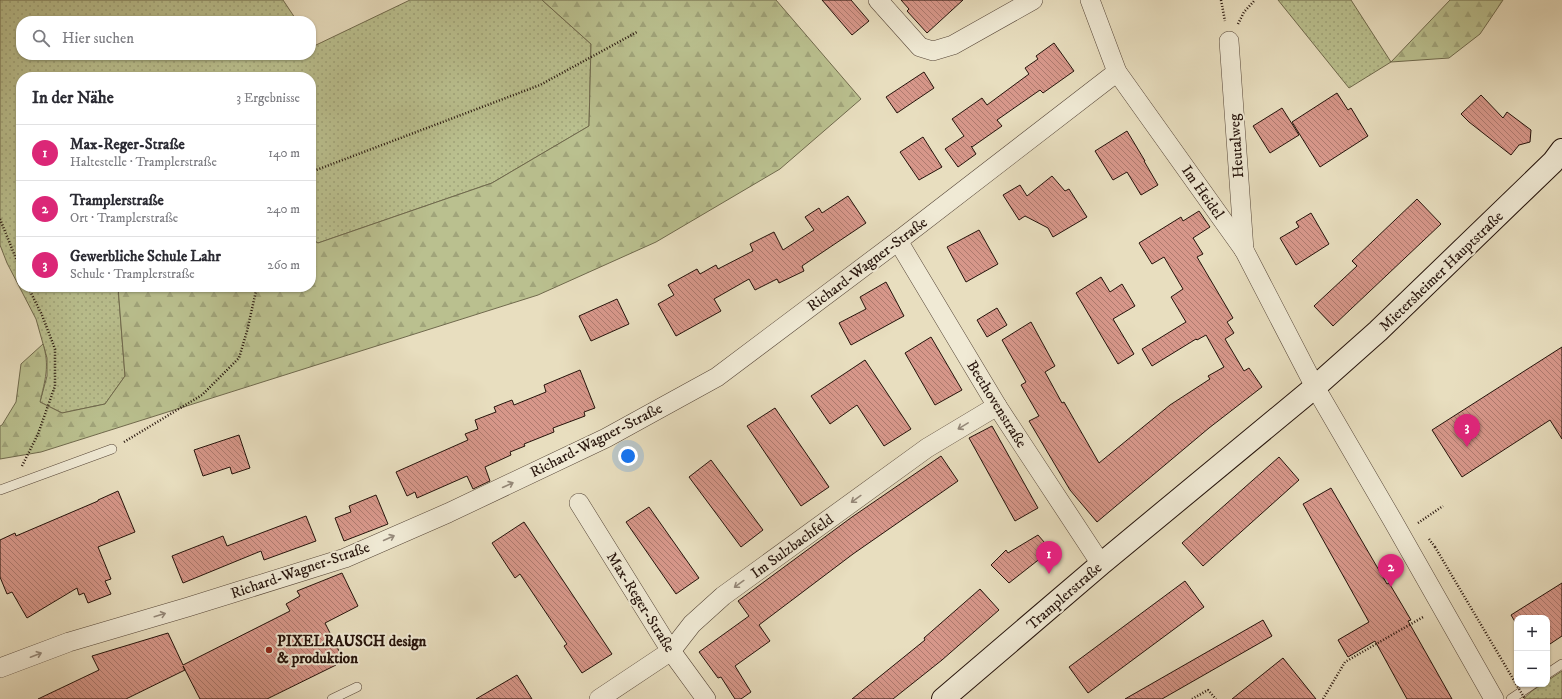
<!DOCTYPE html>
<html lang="de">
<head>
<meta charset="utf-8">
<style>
	body { margin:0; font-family:"IM FELL DW Pica",serif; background:#f7f7f7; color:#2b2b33 }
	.controls { position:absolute; right:12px; bottom:12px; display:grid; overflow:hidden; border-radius:8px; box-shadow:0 1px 3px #0004 }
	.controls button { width:36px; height:36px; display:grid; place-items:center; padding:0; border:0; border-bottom:1px solid #e1e1e2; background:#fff; color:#2b2b33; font:20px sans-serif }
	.you { position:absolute; left:628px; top:456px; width:14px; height:14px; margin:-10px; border:3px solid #fff; border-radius:50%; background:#1a73e8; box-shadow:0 0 0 6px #1a73e833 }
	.badge { display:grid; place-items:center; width:26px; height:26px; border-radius:50%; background:#db2777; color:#fff; font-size:13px; font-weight:700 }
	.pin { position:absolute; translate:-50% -33px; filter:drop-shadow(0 1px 2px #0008) }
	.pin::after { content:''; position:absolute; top:21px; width:14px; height:12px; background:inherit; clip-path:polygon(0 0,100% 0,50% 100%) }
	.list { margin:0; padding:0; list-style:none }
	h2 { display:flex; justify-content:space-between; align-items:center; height:52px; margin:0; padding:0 16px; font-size:17px }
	h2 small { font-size:13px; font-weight:400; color:#7c7c81 }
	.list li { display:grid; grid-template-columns:26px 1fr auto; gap:12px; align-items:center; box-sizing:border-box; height:56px; padding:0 16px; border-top:1px solid #e1e1e2 }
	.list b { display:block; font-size:15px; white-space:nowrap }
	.list p { margin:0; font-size:13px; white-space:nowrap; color:#7c7c81 }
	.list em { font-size:13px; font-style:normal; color:#7c7c81 }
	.icon { flex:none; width:22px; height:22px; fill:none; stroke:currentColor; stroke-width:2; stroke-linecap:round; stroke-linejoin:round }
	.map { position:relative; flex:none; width:1562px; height:699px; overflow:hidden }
	.search { position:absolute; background:#fff; box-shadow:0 1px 3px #0004; left:16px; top:16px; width:300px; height:44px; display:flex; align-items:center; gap:10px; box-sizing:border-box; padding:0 14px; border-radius:16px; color:#7c7c81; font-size:15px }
	.panel { position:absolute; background:#fff; box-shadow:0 1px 3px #0004; left:16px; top:72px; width:300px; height:220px; border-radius:16px }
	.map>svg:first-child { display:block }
	.grass { fill:url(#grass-dots); stroke:#706a4d }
	.forest { fill:url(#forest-firs); stroke:#706a4d }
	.building { fill:url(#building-back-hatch); stroke:#25130b }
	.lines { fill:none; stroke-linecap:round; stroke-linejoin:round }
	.lane-casing { stroke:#564638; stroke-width:10 }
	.street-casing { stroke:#564638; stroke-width:20 }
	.secondary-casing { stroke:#25130b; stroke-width:24 }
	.path { stroke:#25130b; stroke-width:2.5; stroke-dasharray:1 2; stroke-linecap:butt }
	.lane { stroke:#f0ead5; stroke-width:9 }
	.street { stroke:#f0ead5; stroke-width:19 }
	.secondary { stroke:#f0ead5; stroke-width:22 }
	.path-bridge { stroke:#25130b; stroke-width:2.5; stroke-dasharray:1 2; stroke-linecap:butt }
	.oneway { stroke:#95897a }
	.poi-dot { fill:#8f2418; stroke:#f0ead5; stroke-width:1.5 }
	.labels { text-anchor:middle; stroke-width:4; stroke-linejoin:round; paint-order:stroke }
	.street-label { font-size:15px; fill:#25130b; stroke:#f0ead5 }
	.poi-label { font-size:15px; font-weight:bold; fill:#25130b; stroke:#f0ead5; text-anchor:start }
</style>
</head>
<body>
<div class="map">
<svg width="1562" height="699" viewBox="0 0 1562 699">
	<defs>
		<pattern id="grass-dots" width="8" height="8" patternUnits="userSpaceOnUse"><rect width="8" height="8" fill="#bac08f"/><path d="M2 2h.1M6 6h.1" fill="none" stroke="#a0a47a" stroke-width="1.8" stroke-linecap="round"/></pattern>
		<pattern id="forest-firs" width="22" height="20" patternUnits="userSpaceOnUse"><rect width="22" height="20" fill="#bac08f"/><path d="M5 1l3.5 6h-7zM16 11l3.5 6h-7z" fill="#a0a47a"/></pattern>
		<pattern id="building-back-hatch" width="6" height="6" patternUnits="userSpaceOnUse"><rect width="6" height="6" fill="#d7978a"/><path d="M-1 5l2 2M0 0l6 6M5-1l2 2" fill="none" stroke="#ae7a6f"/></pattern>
	</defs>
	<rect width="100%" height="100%" fill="#e8debf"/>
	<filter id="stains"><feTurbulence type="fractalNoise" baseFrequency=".005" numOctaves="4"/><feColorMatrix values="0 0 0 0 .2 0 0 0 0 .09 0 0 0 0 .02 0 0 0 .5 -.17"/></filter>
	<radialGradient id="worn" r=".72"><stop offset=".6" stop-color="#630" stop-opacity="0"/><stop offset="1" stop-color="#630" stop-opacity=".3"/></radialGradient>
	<!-- grass -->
	<g class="grass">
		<path d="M0 0H283L297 21H21V55H311V42L314 46 410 0H542L591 44 589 126 492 183 318 243 311 239V77H21V287H118L125 376 105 404 62 413 40 402 47 376V358L36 319 7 263 0 245Z"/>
		<path d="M1278 0H1351L1391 62 1349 88Z"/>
		<path d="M1562 671V699H1524C1528 693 1540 684 1547 684V681Z"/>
	</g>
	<!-- forest -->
	<g class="forest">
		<path d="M542 0H776L861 99 780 169 656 242 538 295 41 452 0 459V426L2 425 16 402 21 364 43 344C50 366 45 380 40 402L62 413 105 404 125 376 118 287H311V239L318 243 492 183 589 126 591 44Z"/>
		<path d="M1450 0H1503L1480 34 1449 58 1391 62Z"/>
	</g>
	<!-- building -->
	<g class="building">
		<path d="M822 0H851L869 21 852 35Z"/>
		<path d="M901 0H963L927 33 907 11 909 9Z"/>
		<path d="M1054 43 1074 71 1043 93 1040 90 997 120 1002 126 972 147 971 146 976 154 958 167 945 149 964 136 952 119 982 98 987 105 1029 74 1025 68 1038 59 1036 56Z"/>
		<path d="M924 72 934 88 897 113 886 97Z"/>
		<path d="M1337 93 1348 110 1351 108 1368 136 1320 167 1292 122Z"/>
		<path d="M1481 95 1503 118 1507 112 1531 130 1530 142 1519 145 1511 155 1469 122 1461 114Z"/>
		<path d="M1282 108 1299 135 1270 153 1253 126Z"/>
		<path d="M1127 131 1145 161H1144L1158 185 1141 195 1127 172 1113 180 1095 151Z"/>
		<path d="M923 137 942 167 919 180 900 152Z"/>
		<path d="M1052 176 1065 191 1069 189 1087 217 1053 237 1048 228 1025 216 1019 220 1003 195 1020 185 1027 196Z"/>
		<path d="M848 196 866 223 802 266 804 271 779 283 777 279 755 290 749 279 714 299 721 311 676 336 658 304 674 295 668 285 697 269 700 274 716 265 718 269 753 251 750 244 774 232 783 250 814 230 805 217 819 208 822 213Z"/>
		<path d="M1417 199 1441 224 1333 326 1314 306 1357 266 1352 261Z"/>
		<path d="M1199 211 1210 227 1193 238 1203 254 1197 257 1233 318 1227 322 1234 333 1225 339 1244 371 1249 368 1262 387 1209 428 1097 522 1070 490 1029 421 1039 416 1021 385 1026 382 1002 340 1031 322 1055 366 1045 372 1062 403 1064 402 1099 463 1170 405 1210 379 1208 376 1224 367 1206 335 1197 340 1196 339 1152 366 1142 349 1186 322 1171 297 1183 289 1164 257 1152 264 1139 243 1181 217 1183 221Z"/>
		<path d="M1311 213 1329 244 1296 265 1280 238 1299 227 1296 222Z"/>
		<path d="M979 230 998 264 966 282 947 247Z"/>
		<path d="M1101 277 1110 292 1122 284 1135 306 1113 319 1134 354 1118 364 1076 293Z"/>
		<path d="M886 282 904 316 851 345 839 323 866 309 860 297Z"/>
		<path d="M617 299 629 324 591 341 579 316Z"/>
		<path d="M997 308 1007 325 987 337 977 320Z"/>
		<path d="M931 337 962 390 935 405 905 353Z"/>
		<path d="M1562 347V439L1550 420 1462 477 1432 430Z"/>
		<path d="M865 360 911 429 884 446 857 405 830 424 811 396Z"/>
		<path d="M580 370 595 408 584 412 585 416 553 428 554 432 524 444 525 446 510 452 511 455 485 467 490 481 473 489 467 476 417 498 415 492 407 496 396 472 468 440 465 434 478 429 475 420 496 412 494 407 512 400 514 405 546 392 544 385Z"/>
		<path d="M775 408 829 487 801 506 747 426Z"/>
		<path d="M992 426 1038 508 1015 521 969 438Z"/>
		<path d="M239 435 250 468 232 474 230 467 203 476 194 450Z"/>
		<path d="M941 456 958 481 853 554 759 625 770 641 735 666 751 692 741 699H735L721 677 718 678 699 652 749 616 738 601 852 517Z"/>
		<path d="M1279 457 1299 480 1203 566 1182 543Z"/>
		<path d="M711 460 763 530 741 547 689 477Z"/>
		<path d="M1331 488 1387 584 1389 583 1411 620 1408 621 1452 699H1407L1375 641 1348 657 1338 640 1369 622 1303 504Z"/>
		<path d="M118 491 135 532 98 547 111 579 105 581 111 594 88 603 84 593 79 595 77 588 27 618 12 592 7 594 0 577V540L15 533 16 536 98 501V500Z"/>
		<path d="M376 495 388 524 344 541 335 518 351 512 349 506Z"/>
		<path d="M649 507 699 578 676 594 626 522Z"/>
		<path d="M306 516 316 541 264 560 261 551 183 583 172 556 223 536 227 546Z"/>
		<path d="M524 522 612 654 582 673 564 646 567 644 520 574 515 578 492 543Z"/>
		<path d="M1038 535 1051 550 1009 583 991 565 1006 550 1008 553Z"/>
		<path d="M342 573 358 606 325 623 342 657 334 661 336 665 267 699H200L183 666 185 670 126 699H38L99 670 92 656 168 633 183 665 290 611 286 604 300 596 297 591Z"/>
		<path d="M1185 581 1204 607 1088 693 1069 667Z"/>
		<path d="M1562 583V636L1547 646V618H1517V625L1511 615Z"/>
		<path d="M980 589 999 610 942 660 893 699H852L925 640 924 638Z"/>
		<path d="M1263 620 1272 636 1162 699H1125Z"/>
		<path d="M1283 658 1316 699H1232Z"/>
		<path d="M517 675 532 699H476Z"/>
	</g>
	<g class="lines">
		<!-- lane casing -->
		<g class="lane-casing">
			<g id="lane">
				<path d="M0 490 112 449"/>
				<path d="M1547 674 1562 664"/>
				<path d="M332 699 357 687"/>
				<path d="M1511 699 1533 684"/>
			</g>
		</g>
		<!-- street casing -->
		<g class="street-casing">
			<g id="street">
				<path d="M878 0 920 47 933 51 953 45 1033 0"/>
				<path d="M1090 0 1117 72 1244 250 1315 387 1393 521 1494 699"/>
				<path d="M1229 41 1244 250"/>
				<path d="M898 241 997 406 1101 564"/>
				<path d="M579 503 671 651 706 699"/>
				<path d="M0 668 69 642 188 607 345 558 448 513 606 438 717 377 898 241 1117 72"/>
				<path d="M599 699 671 651 692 624 723 596 927 448 997 406"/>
			</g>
		</g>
		<!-- secondary casing -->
		<g class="secondary-casing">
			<path id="secondary" d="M943 699 1101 564 1315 387 1378 331 1553 162 1562 150"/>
		</g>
		<!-- path -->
		<g class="path">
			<path d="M1221 0 1225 21"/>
			<path d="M1238 24 1244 12 1255 0"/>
			<path d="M311 172 540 85 637 32"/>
			<path d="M0 219 21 271"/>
			<path d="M124 442 202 395 239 358 247 331 256 291V287"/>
			<path d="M22 466 38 434 55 386V349L42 315 28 287"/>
			<path d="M1418 523 1443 506"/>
			<path d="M1429 539 1435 547"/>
			<path d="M1192 699 1208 690 1216 699"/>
			<path d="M1323 699 1345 662 1423 617"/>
		</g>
		<!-- lane -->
		<use href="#lane" class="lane"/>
		<!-- street -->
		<use href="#street" class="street"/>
		<!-- secondary -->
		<use href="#secondary" class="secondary"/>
		<!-- path-bridge -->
		<path class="path-bridge" d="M1435 547 1525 699"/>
	</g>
	<!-- one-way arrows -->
	<defs><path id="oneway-shaft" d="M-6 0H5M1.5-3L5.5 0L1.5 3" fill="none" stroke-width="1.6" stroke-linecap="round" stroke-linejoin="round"/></defs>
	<g class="oneway">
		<use href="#oneway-shaft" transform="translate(963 426) rotate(149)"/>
		<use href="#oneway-shaft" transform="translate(508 485) rotate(-25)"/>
		<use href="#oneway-shaft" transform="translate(856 499) rotate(144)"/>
		<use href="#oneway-shaft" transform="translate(389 538) rotate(-24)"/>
		<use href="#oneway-shaft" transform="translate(739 584) rotate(144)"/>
		<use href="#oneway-shaft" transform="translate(160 615) rotate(-17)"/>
		<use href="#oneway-shaft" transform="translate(36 655) rotate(-21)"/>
	</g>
	<!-- markers -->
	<circle class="poi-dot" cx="269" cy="650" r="4"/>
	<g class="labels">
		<!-- street labels -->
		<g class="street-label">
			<text transform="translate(1236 146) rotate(-94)" y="5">Heutalweg</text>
			<text transform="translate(1203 192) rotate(55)" y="5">Im Heidel</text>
			<text transform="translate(867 264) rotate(-37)" y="5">Richard-Wagner-Straße</text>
			<text transform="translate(1441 271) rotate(-44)" y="5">Mietersheimer Hauptstraße</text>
			<text transform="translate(997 404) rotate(58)" y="5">Beethovenstraße</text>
			<text transform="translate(596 440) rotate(-27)" y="5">Richard-Wagner-Straße</text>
			<text transform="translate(792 546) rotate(-36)" y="5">Im Sulzbachfeld</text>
			<text transform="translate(300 570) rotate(-19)" y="5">Richard-Wagner-Straße</text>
			<text transform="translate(1064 596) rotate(-41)" y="5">Tramplerstraße</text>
			<text transform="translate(641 602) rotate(58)" y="5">Max-Reger-Straße</text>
		</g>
		<!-- poi labels -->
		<g class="poi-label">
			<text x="277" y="646">PIXELRAUSCH design<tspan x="277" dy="17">&amp; produktion</tspan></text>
		</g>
	</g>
	<rect width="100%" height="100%" filter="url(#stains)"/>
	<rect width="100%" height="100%" fill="url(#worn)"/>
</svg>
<div class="controls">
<button>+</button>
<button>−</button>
</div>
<div class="you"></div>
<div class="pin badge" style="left:1049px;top:574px">1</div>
<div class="pin badge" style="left:1391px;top:587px">2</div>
<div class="pin badge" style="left:1467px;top:447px">3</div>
<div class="search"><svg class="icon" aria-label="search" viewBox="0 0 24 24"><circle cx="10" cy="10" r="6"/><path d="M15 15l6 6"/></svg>Hier suchen</div>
<section class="panel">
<h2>In der Nähe<small>3 Ergebnisse</small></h2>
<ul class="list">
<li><span class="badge">1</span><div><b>Max-Reger-Straße</b><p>Haltestelle · Tramplerstraße</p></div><em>140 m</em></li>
<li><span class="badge">2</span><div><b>Tramplerstraße</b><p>Ort · Tramplerstraße</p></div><em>240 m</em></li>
<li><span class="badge">3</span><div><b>Gewerbliche Schule Lahr</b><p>Schule · Tramplerstraße</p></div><em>260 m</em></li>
</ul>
</section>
</div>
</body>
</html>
